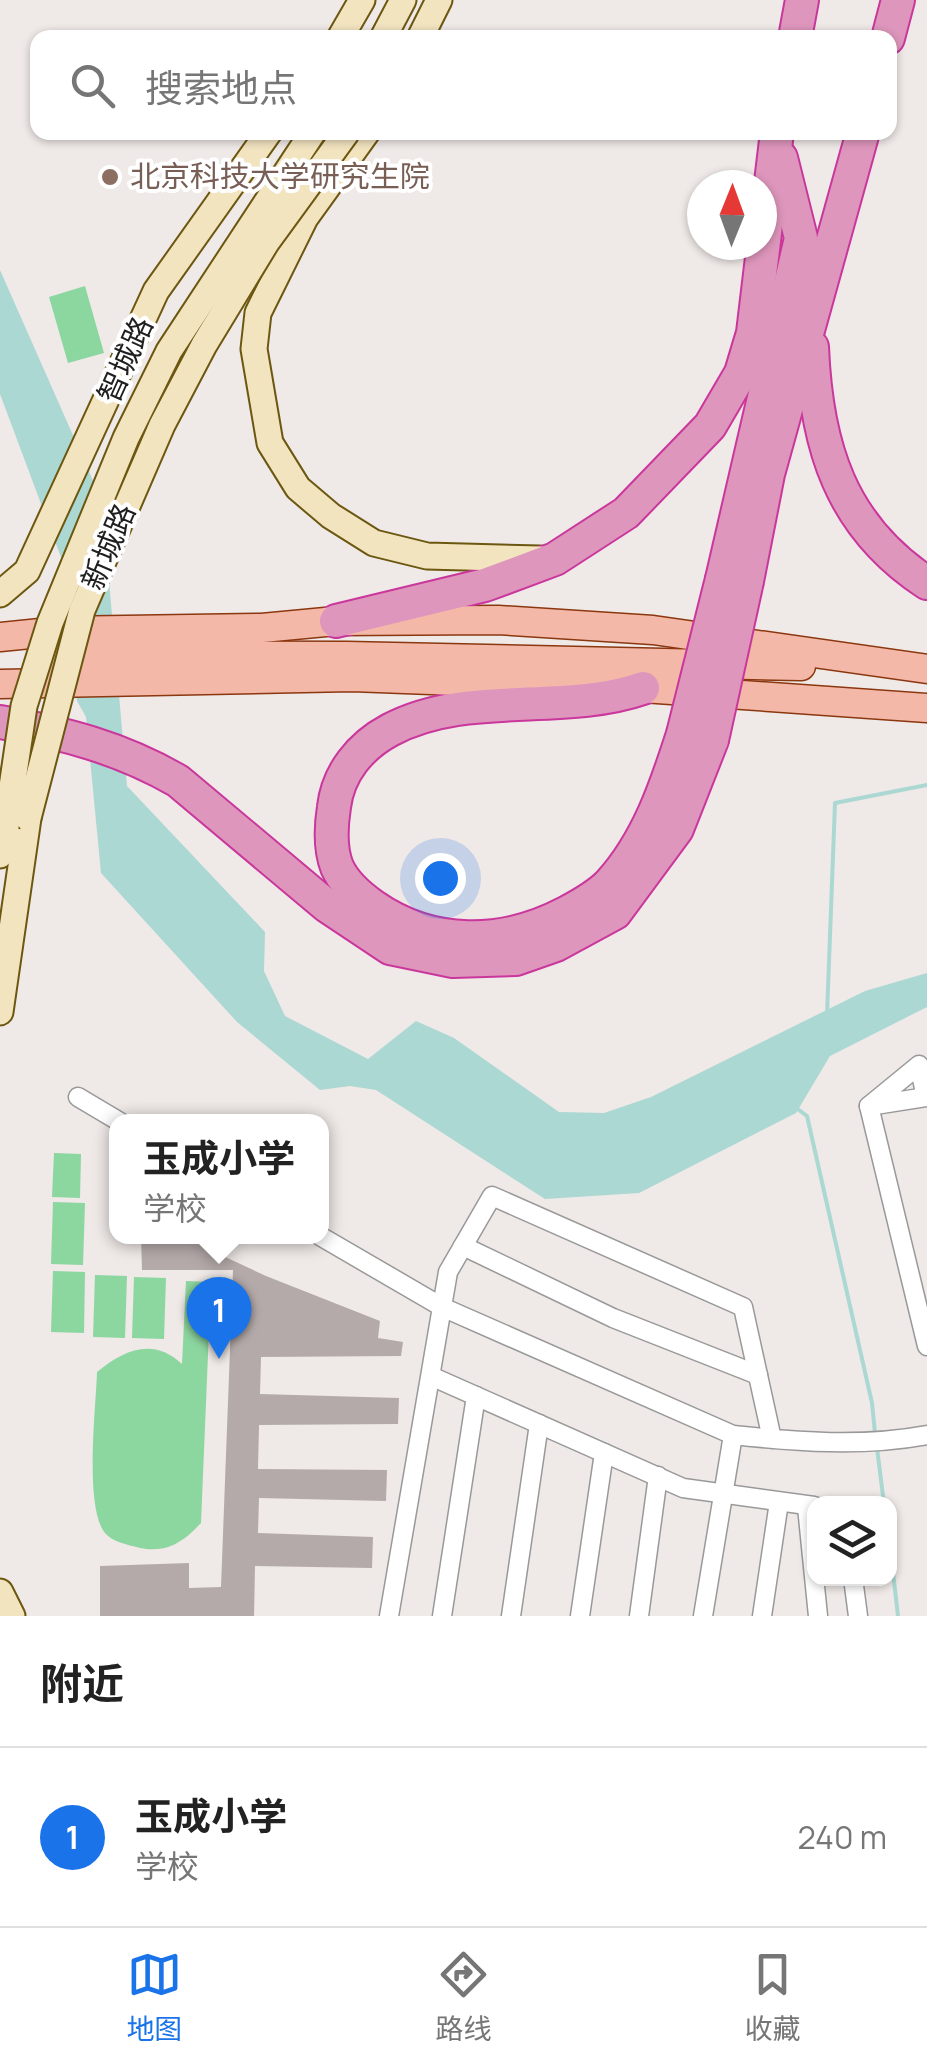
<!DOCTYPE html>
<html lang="zh">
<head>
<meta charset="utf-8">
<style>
	body { margin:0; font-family:Manrope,"Noto Sans SC",sans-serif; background:#f2f2f2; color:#222 }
	.controls { position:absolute; right:30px; bottom:30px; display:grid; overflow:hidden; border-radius:20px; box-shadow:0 2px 8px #0004 }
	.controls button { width:90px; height:90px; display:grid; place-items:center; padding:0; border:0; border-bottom:2px solid #e0e0e0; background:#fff; color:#222; font:50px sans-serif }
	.compass { position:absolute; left:687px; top:170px; width:90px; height:90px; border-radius:50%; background:#fff; box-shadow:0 2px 8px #0004; rotate:1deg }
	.you { position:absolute; left:440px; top:878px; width:35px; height:35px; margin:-25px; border:8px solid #fff; border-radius:50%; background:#1a73e8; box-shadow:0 0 0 15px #1a73e833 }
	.badge { display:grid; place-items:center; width:65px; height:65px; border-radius:50%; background:#1a73e8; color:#fff; font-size:32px; font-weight:700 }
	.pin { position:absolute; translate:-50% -82px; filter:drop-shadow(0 2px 5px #0008) }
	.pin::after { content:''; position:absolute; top:52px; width:35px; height:30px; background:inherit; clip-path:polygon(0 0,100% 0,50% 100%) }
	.popup { position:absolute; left:109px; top:1114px; width:220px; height:130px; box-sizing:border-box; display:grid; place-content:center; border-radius:20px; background:#fff; filter:drop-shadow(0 2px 8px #0005); font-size:32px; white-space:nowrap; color:#767676 }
	.popup b { font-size:38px; color:#222 }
	.popup::after { content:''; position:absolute; left:50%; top:100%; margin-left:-20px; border:20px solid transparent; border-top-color:#fff }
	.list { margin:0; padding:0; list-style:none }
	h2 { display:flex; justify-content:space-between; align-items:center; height:130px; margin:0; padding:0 40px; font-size:42px }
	h2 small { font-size:32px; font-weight:400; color:#767676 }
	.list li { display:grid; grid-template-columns:65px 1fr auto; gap:30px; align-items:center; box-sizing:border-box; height:180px; padding:0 40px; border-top:2px solid #e0e0e0 }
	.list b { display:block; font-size:38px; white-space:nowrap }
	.list p { margin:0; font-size:32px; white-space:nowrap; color:#767676 }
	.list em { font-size:32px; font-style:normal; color:#767676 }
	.icon { flex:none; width:55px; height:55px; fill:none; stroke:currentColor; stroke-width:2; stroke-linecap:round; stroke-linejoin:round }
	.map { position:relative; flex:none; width:927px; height:1616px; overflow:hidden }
	.search { position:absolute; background:#fff; box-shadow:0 2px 8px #0004; left:30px; right:30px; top:30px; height:110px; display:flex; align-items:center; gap:25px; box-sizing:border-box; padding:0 35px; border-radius:20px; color:#767676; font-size:38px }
	.sheet { height:310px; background:#fff }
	nav { display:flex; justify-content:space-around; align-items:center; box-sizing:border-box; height:140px; border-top:2px solid #e0e0e0; background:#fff; font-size:28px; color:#767676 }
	nav a { display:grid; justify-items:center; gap:5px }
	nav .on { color:#1a73e8 }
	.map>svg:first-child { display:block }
	.pitch { fill:#8cd6a0 }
	.water { fill:#abd8d3 }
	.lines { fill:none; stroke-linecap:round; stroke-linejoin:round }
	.stream { stroke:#abd8d3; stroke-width:4 }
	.building { fill:#b4aaa9 }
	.street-casing { stroke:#999; stroke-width:21 }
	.secondary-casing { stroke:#6c5710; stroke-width:29 }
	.primary-casing { stroke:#8b370f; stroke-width:31 }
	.highway-casing { stroke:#ca379c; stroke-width:36 }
	.street { stroke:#fff; stroke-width:18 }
	.secondary { stroke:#f3e4c0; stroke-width:25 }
	.primary { stroke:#f3b8a8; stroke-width:28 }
	.highway { stroke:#de96bc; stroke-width:32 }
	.secondary-bridge-casing { stroke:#6c5710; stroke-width:29; stroke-linecap:butt }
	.highway-bridge-casing { stroke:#ca379c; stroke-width:36; stroke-linecap:butt }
	.secondary-bridge { stroke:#f3e4c0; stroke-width:25 }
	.highway-bridge { stroke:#de96bc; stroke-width:32 }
	.education-dot { fill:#8d6e63; stroke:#fff; stroke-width:4 }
	.labels { text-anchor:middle; stroke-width:8; stroke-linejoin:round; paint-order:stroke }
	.education-label { font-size:30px; fill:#785e54; stroke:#fff; text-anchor:start }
	.street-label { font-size:30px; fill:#1f1f1f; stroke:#fff }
</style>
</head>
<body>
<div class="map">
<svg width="927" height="1616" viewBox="0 0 927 1616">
	<rect width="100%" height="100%" fill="#efe9e7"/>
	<!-- pitch -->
	<g class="pitch">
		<path d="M85 286 104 353 68 363 49 297Z"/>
		<path d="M54 1153 81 1154 80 1198 52 1197Z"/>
		<path d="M53 1202 85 1203 83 1265 51 1264Z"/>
		<path d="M53 1271 85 1272 84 1333 51 1332Z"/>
		<path d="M95 1275 127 1276 125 1338 93 1337Z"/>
		<path d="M134 1277 166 1278 164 1339 132 1338Z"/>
		<path d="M186 1281 211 1282 201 1523C183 1542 168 1553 140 1548 129 1545 112 1542 105 1533 84 1507 96 1408 97 1372 124 1350 153 1337 182 1364Z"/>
	</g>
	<!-- water -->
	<path class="water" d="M0 270 102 501 127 786 265 932 264 971 285 1016 368 1059 416 1021 454 1038 559 1112 604 1113 651 1097 865 991 927 973V1007L830 1056 796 1113 639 1193 545 1199 376 1090 350 1086 320 1090 237 1022 101 873 86 717 77 701 62 560 0 394Z"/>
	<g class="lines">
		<!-- stream -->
		<g class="stream">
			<path d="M827 1015 835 803 927 785"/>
			<path d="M795 1107 807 1116 872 1403 875 1433"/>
			<path d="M877 1448 884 1504"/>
			<path d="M890 1546 898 1616"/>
		</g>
	</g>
	<!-- building -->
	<path class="building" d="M141 1236H220L221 1255 266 1276 380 1321 378 1338 403 1342 401 1356 261 1357 260 1394 399 1398 398 1424 259 1425 258 1469 387 1470 386 1501 259 1498 258 1533 373 1537 372 1568 255 1566 254 1616H100V1566L189 1563V1588L221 1587 233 1270H142Z"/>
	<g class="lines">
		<!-- street casing -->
		<g class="street-casing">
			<g id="street">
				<path d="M919 1065 926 1097 869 1106Z"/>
				<path d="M78 1097 120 1122"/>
				<path d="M869 1106 927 1346"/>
				<path d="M320 1236 442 1307 389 1616"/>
				<path d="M463 1246 613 1318 758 1375"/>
				<path d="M433 1377 683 1488 814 1506"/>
				<path d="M772 1439 743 1307 492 1196 448 1272 442 1307 733 1435C798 1442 862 1447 927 1435"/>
				<path d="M807 1507 818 1616"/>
				<path d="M853 1578 858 1616"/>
				<path d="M442 1616 476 1396"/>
				<path d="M511 1616 539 1424"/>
				<path d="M580 1616 604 1453"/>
				<path d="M639 1616 658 1476"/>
				<path d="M703 1616 733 1435"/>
				<path d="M762 1616 779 1502"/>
			</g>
		</g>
		<!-- secondary casing -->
		<g class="secondary-casing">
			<g id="secondary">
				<path d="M340 38 362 0"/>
				<path d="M383 38 403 0"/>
				<path d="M420 38 439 0"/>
				<path d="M367 132 305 218 258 313 254 349 270 443 298 488 331 516 374 543 427 556 540 559"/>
				<path d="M0 594 27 571 156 291 269 132"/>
				<path d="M0 855 6 827"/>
				<path d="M0 1012 28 818"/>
				<path d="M0 1592 12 1616"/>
			</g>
		</g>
		<!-- primary casing -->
		<g class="primary-casing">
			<g id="primary">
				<path d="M0 637 60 631 262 628 336 621 498 620 653 630 927 669"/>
				<path d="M49 655 347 656 801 666"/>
				<path d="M0 684 352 677 643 688 927 708"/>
			</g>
		</g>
		<!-- highway casing -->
		<g class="highway-casing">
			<g id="highway">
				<path d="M795 38 802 0"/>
				<path d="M888 38 898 0"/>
				<path d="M812 347C816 445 840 526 927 583"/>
				<path d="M722 579 801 238 781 158"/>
				<path d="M747 581 768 474 863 132"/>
				<path d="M336 621 485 585 555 559 626 513 710 426 741 373 753 333 777 132"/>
				<path d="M643 688C562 716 467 689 390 730 360 746 338 773 334 807 331 826 330 849 337 867 344 883 359 896 373 906 432 947 503 946 566 913 581 905 599 895 610 883 648 841 666 787 683 734"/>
				<path d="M0 722C64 733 121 748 178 781L327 906 390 948 453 961 516 959 556 945 615 913 677 829 712 740"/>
			</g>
		</g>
		<!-- street -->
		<use href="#street" class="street"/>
		<!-- secondary -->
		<use href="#secondary" class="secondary"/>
		<!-- primary -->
		<use href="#primary" class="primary"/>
		<!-- highway -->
		<use href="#highway" class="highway"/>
		<!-- secondary-bridge casing -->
		<g class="secondary-bridge-casing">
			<g id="secondary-bridge">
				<path d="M28 818 82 610 162 425 204 345 266 243 347 132"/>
				<path d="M6 827 24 706 50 623 126 438 169 351 313 132"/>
			</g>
		</g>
		<!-- highway-bridge casing -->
		<g class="highway-bridge-casing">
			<g id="highway-bridge">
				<path d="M683 734 722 579"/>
				<path d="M712 740 747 581"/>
			</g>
		</g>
		<!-- secondary-bridge -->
		<use href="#secondary-bridge" class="secondary-bridge"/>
		<!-- highway-bridge -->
		<use href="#highway-bridge" class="highway-bridge"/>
	</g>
	<!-- markers -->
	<circle class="education-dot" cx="110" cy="177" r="10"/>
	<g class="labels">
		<!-- education labels -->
		<g class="education-label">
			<text x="130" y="187">北京科技大学研究生院</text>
		</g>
		<!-- street labels -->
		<g class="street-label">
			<text transform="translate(126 360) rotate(-66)" y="10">智城路</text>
			<text transform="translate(109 547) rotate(-67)" y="10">新城路</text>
		</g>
	</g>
</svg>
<div class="controls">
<button><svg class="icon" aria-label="layers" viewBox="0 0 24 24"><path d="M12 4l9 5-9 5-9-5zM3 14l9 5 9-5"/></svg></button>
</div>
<svg class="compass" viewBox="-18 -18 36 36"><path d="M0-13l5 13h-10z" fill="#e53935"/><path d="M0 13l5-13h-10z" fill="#767676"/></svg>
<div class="you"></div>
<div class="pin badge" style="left:219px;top:1359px">1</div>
<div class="popup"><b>玉成小学</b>学校</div>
<div class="search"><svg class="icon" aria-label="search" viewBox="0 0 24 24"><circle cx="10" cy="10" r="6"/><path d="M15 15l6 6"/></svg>搜索地点</div>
</div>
<section class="sheet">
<h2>附近<small></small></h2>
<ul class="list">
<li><span class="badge">1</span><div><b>玉成小学</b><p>学校</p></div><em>240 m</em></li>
</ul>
</section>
<nav>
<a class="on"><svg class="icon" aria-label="map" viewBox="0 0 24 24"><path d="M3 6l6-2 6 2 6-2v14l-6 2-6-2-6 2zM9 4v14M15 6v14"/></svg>地图</a>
<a><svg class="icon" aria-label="directions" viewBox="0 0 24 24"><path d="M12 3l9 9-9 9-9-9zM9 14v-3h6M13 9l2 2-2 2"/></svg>路线</a>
<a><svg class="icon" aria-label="saved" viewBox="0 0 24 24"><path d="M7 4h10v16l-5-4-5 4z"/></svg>收藏</a>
</nav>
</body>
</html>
